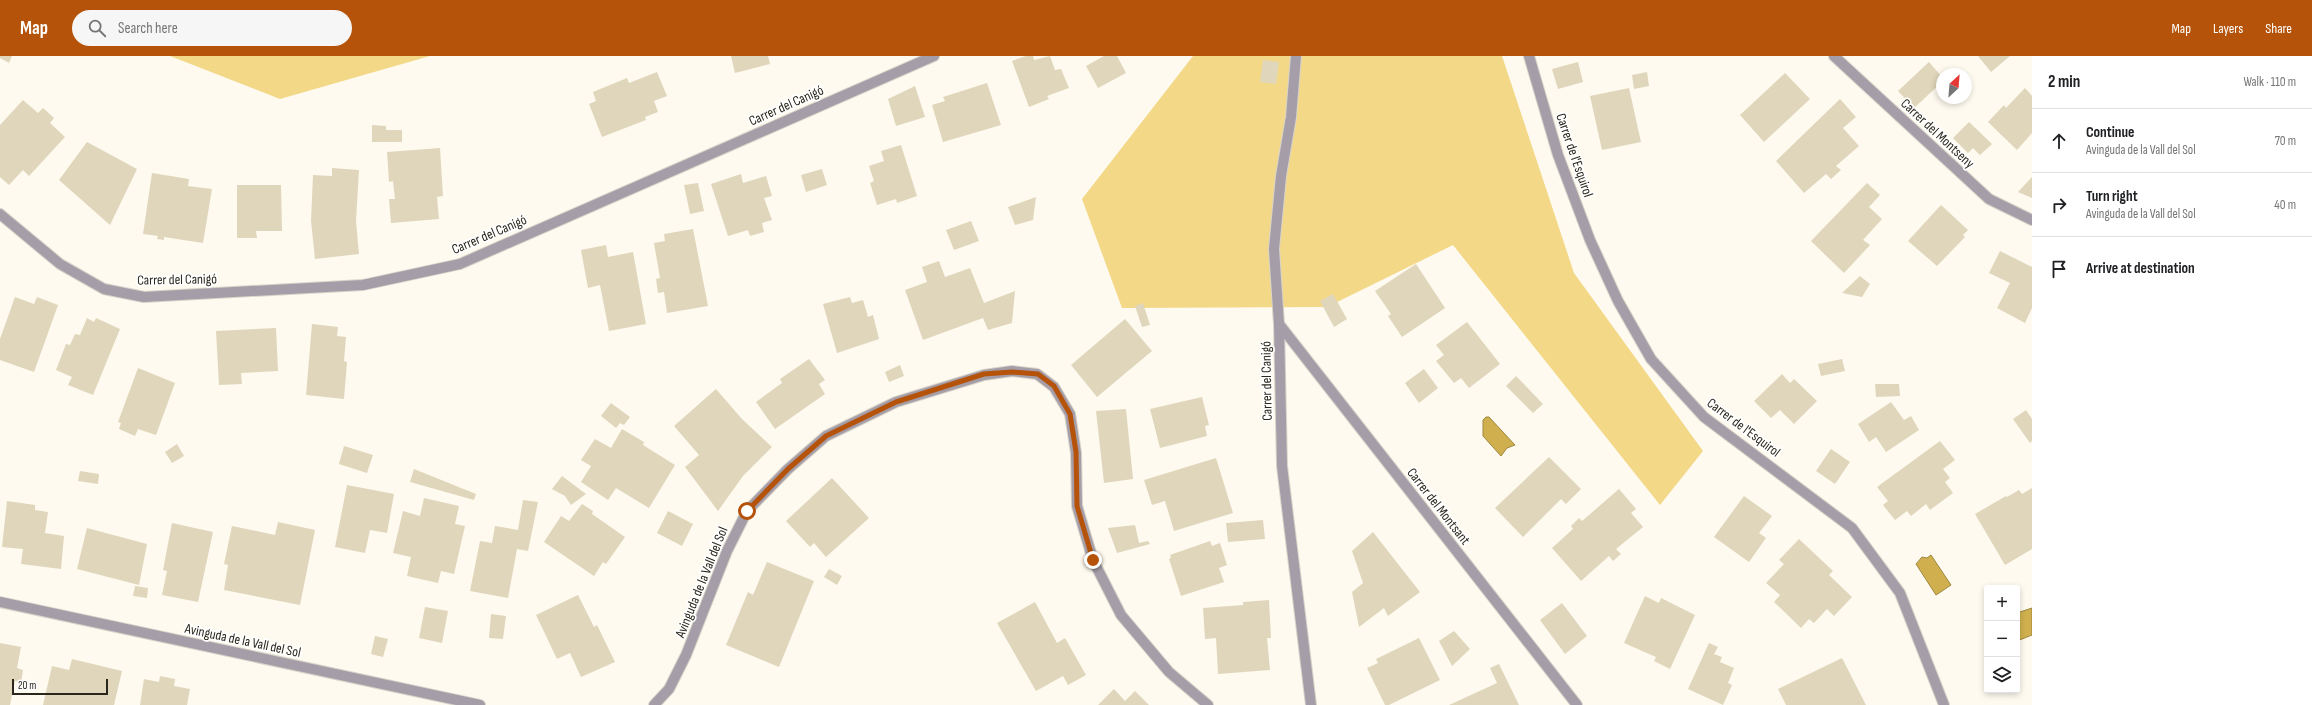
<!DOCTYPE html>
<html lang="en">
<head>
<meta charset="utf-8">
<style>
	body { margin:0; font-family:"Sofia Sans Condensed",sans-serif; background:#f6f6f6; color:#202124 }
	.controls { position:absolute; right:12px; bottom:12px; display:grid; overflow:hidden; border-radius:4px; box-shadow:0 2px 6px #0003 }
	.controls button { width:36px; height:36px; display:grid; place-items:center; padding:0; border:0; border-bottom:1px solid #e0e0e0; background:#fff; color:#202124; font:20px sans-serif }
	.compass { position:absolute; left:1936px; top:12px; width:36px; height:36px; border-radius:50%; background:#fff; box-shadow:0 2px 6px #0003; rotate:26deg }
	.scale { position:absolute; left:12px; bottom:10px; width:96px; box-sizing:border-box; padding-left:4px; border:2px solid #2a271c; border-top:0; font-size:11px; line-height:14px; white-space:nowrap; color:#2a271c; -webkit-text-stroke:3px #fff; paint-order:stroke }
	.stop { position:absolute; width:12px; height:12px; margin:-9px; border:3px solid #b45309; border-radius:50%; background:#fff }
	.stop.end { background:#b45309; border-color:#fff; box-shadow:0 1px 4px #0008 }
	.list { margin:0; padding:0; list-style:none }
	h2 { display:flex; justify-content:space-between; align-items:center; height:52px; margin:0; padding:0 16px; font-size:17px }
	h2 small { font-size:13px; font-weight:400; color:#757577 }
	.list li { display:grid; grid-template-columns:26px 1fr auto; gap:12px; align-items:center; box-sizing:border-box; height:64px; padding:0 16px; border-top:1px solid #e0e0e0 }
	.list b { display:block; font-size:15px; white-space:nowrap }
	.list p { margin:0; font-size:13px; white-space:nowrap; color:#757577 }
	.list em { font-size:13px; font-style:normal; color:#757577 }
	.icon { flex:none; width:22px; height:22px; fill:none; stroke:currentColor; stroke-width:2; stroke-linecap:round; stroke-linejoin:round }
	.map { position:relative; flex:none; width:2032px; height:649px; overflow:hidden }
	header { display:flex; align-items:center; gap:24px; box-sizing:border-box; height:56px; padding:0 20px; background:#b45309; color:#fff }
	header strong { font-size:19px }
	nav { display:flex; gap:22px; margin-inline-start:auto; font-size:14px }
	.search { width:280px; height:36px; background:#f6f6f6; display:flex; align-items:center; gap:10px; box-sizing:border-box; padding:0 14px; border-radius:22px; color:#757577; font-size:15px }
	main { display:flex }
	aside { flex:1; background:#fff }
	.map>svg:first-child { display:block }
	.green { fill:#f3d888 }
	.water { fill:#d0b04e; stroke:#9e873f }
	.building { fill:#e0d6bb }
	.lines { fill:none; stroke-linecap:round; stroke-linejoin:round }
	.street-casing { stroke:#d8d4c9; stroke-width:12 }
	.street { stroke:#a59da8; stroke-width:10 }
	.route { stroke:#b45309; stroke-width:5 }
	.labels { text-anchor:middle; stroke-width:3.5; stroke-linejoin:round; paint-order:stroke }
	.street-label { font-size:14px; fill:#2a271c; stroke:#fff }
</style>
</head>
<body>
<header>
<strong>Map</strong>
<div class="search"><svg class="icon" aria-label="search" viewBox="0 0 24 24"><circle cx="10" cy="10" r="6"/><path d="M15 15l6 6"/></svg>Search here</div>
<nav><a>Map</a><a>Layers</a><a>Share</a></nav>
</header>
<main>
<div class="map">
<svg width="2032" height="649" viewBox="0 0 2032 649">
	<rect width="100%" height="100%" fill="#fefaef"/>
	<!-- green -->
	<g class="green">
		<path d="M170 0H430L280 43Z"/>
		<path d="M1193 0H1502L1574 217 1703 395 1660 449 1453 189 1327 251 1122 252 1082 143Z"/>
	</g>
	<!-- water -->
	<g class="water">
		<path d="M1486 361H1489L1515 389 1507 392 1501 400 1483 380V364Z"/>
		<path d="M1931 499 1951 529 1936 539 1916 508 1922 501 1927 502Z"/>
		<path d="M2032 552V579L2017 585V557Z"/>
	</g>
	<!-- building -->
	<g class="building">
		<path d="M0 0H12L9 7 0 2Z"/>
		<path d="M731 0H768L770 8 735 17Z"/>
		<path d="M1026 0H1033L1034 4 1050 0 1055 14 1061 13 1069 32 1047 40 1049 43 1029 51 1012 5Z"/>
		<path d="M1104 0H1117L1126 17 1098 32 1086 10Z"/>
		<path d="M1978 0H2010L1991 16Z"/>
		<path d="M1263 4 1279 6 1276 28 1260 26Z"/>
		<path d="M1578 6 1583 26 1558 33 1552 13Z"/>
		<path d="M1929 6 1942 21V26L1914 52 1898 35Z"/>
		<path d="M657 16 667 40 654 45 658 56 645 61 646 64 602 81 589 48 596 45 593 36 627 22 629 27Z"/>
		<path d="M1647 16 1649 30 1634 33 1632 19Z"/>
		<path d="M1785 17 1810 43 1764 86 1740 59Z"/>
		<path d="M987 27 1001 69 943 86 932 49 945 45 943 41Z"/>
		<path d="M915 30 925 61 896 70 888 43Z"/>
		<path d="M1629 32 1641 86 1602 94 1590 40Z"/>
		<path d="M2025 32 2032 40V77L2017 94 1988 66 2004 49 2006 52Z"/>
		<path d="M1840 43 1856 61 1843 72 1859 90 1836 110 1841 114 1831 123 1826 118 1804 137 1776 105Z"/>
		<path d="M23 44 38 57 43 52 54 62 50 67 65 81 29 120 23 114 9 129 0 121V69Z"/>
		<path d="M1969 66 1992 88 1980 99 1973 92 1968 97 1953 82Z"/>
		<path d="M372 69 386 70V74H402V86H372Z"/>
		<path d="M87 86 137 113 110 169 59 124Z"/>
		<path d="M901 89 917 140 897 147 896 143 877 149 870 127 874 125 869 110 884 105 881 95Z"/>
		<path d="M440 92 443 140 437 141 439 163 391 167 389 143H395L393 125 389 126 387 96Z"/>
		<path d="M332 112 359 114 356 165 359 198 315 203 311 165 313 119 332 120Z"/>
		<path d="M822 113 827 129 806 136 801 119Z"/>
		<path d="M152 117 189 123 188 130 212 133 203 187 164 181V184L157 183 158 180 143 178Z"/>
		<path d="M741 118 743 127 766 120 772 140 764 142 772 164 762 167 764 176 750 180 748 174 728 180 711 128Z"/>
		<path d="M2032 121V142L2018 136Z"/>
		<path d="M698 127 704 155 690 158 684 129Z"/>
		<path d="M1867 127 1880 139 1869 151 1882 163 1863 184 1870 189 1844 217 1811 185Z"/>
		<path d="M237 129H281L282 175H256L257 182H237Z"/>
		<path d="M1036 141 1033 164 1015 169 1008 151Z"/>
		<path d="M1941 149 1968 174 1963 179 1965 181 1937 210 1908 185Z"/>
		<path d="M971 165 979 185 954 194 946 174Z"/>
		<path d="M693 173 708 250 667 257 664 236 658 237 656 223 660 222 654 187 665 185 664 178Z"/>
		<path d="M606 189 608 201 633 196 646 268 609 275 600 229 588 232 581 194Z"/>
		<path d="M2000 195 2032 211V252L2025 267 1997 252 2010 227 1989 217Z"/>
		<path d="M939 205 945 221 970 212 984 247 1015 235 1012 267 988 274 983 262 923 284 905 234 927 226 922 211Z"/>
		<path d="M1416 208 1445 252 1402 281 1388 260 1391 258 1375 235Z"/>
		<path d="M1860 220 1870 228 1862 241 1842 237Z"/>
		<path d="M1333 238 1347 263 1334 271 1320 245Z"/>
		<path d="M15 241 34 248 37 241 58 249 34 316 0 304V283Z"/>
		<path d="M850 241 852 247 863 244 868 261 873 259 879 283 837 297 823 248Z"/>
		<path d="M1143 247 1150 269 1142 271 1135 250Z"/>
		<path d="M87 262 94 266 96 262 120 273 93 339 68 329 72 321 56 314 66 288 70 289 75 278 80 279Z"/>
		<path d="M1125 263 1152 295 1097 341 1071 309Z"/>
		<path d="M1467 266 1500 308 1469 332 1461 322 1454 327 1436 305 1444 299 1436 289Z"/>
		<path d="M312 268 338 271 337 280 346 281 344 305 347 306 344 343 306 339Z"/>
		<path d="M276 272 278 315 241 317 242 328 219 329 216 275Z"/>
		<path d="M809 303 825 324 819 328 825 338 775 373 756 346 782 327 780 323Z"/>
		<path d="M1842 303 1845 315 1821 320 1818 308Z"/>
		<path d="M900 309 904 320 889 326 885 316Z"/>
		<path d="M138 312 175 327 156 379 138 373 135 380 119 373 121 367 118 366Z"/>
		<path d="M1424 313 1438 332 1419 347 1405 327Z"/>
		<path d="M1782 318 1790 327 1794 323 1817 345 1794 368 1780 354 1771 362 1754 345Z"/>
		<path d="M1516 320 1543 348 1533 357 1506 330Z"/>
		<path d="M1875 328H1899L1900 340 1876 341Z"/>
		<path d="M716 333 742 363 772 391 743 420 718 455 685 411 699 399 674 370Z"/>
		<path d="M1202 341 1209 369 1205 370 1207 380 1160 392 1150 353Z"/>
		<path d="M1891 346 1904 364 1911 360 1919 374 1886 396 1876 381 1869 386 1858 368Z"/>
		<path d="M611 347 630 361 624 369 620 367 616 372 601 360Z"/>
		<path d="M1126 353 1133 423 1104 427 1096 355Z"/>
		<path d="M2026 354 2032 363V385L2030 387 2013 363Z"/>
		<path d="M622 373 644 386 643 389 675 409 649 452 616 432 608 444 581 426 591 410 581 404 595 383 611 392Z"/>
		<path d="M1940 385 1955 404 1943 413 1950 422 1945 426 1953 437 1930 454 1926 448 1911 460 1907 455 1895 464 1883 449 1888 445 1877 431Z"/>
		<path d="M177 388 184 400 172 407 165 396Z"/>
		<path d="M344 390 373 399 367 417 339 408Z"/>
		<path d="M1831 393 1850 406 1835 428 1816 415Z"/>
		<path d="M1549 401 1581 433 1566 448 1561 443 1523 481 1495 452Z"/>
		<path d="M1216 402 1233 457 1174 475 1165 445 1152 449 1144 424Z"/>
		<path d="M414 413 476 438 474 444 410 426Z"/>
		<path d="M80 415 99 418 98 428 78 425Z"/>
		<path d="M562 420 586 438 571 449 565 440 552 433Z"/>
		<path d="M832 422 869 462 826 501 814 487 810 491 786 465Z"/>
		<path d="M347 429 394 438 387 477 370 474 365 497 335 491Z"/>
		<path d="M2032 432V493L2005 509 1975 458 2006 440 2007 441 2019 434 2022 438Z"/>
		<path d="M1619 433 1636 453 1631 457 1643 471 1616 493 1621 498 1613 505 1609 500 1581 525 1552 492 1573 473 1571 470 1579 462 1582 465Z"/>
		<path d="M1744 440 1772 460 1759 477 1766 482 1749 506 1714 481Z"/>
		<path d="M424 442 459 450 455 468 465 470 454 518 441 515 438 527 407 520 411 501 393 497 403 455 420 460Z"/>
		<path d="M523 444 538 446 528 495 517 493 508 542 470 535 480 485 492 487 495 470 518 474Z"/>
		<path d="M7 445 35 449V454L48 456 45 477 64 480 61 513 21 508 23 493 2 491Z"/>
		<path d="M582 448 593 455 592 458 625 481 606 508 603 506 594 520 544 486 561 460 569 465Z"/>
		<path d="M668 455 693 468 682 490 657 477Z"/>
		<path d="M1263 464 1265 483 1228 486 1226 467Z"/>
		<path d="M278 466 315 474 300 549 224 534 228 509 224 508 232 470 275 479Z"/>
		<path d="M172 467 213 476 198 546 162 539 167 515 163 514Z"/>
		<path d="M1135 469 1139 487 1148 485 1150 488 1117 497 1108 472Z"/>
		<path d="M87 472 147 488 139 529 77 513Z"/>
		<path d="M1373 476 1420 536 1388 560 1384 552 1359 571 1352 536 1363 527 1352 495Z"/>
		<path d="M1799 483 1833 515 1829 519 1852 541 1834 560 1827 553 1814 567 1809 563 1801 572 1774 546 1780 539 1766 527 1784 508 1779 504Z"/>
		<path d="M1210 485 1212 490 1220 487 1227 509 1219 512 1224 526 1181 540 1169 503 1171 502 1170 499Z"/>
		<path d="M767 506 814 525 779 611 726 589 748 536 753 539Z"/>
		<path d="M829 513 842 520 837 529 824 521Z"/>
		<path d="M135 530 148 532 147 542 133 540Z"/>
		<path d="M578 539 594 571 597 569 615 606 581 621 570 597 557 603 536 559Z"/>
		<path d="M1645 540 1659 547 1661 542 1695 559 1670 613 1654 605 1656 601 1624 587Z"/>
		<path d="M1269 544 1271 582H1267L1270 614 1218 618 1216 582 1205 583 1203 552 1243 549V546Z"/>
		<path d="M1035 546 1057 587 1065 582 1086 619 1068 629 1063 620 1036 635 997 567Z"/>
		<path d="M1562 547 1587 580 1565 598 1540 564Z"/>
		<path d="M425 551 448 555 442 587 419 582Z"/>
		<path d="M491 558 506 560 503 583 489 582Z"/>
		<path d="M1454 575 1470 593 1452 610 1439 585Z"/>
		<path d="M375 580 388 583 383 601 371 598Z"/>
		<path d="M1419 582 1440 624 1389 649H1385L1367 612 1378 607 1376 603Z"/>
		<path d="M0 587 21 591 17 612 23 614 21 627 15 625 10 649H0Z"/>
		<path d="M1709 587 1718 591 1714 598 1722 601 1720 606 1734 612 1728 627 1732 629 1723 649 1688 633Z"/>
		<path d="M1842 602 1866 649H1786L1778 633Z"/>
		<path d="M72 603 122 615 114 649H43L52 610 69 614Z"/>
		<path d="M1499 608 1519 649H1449L1497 627 1490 612Z"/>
		<path d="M160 620 175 623 174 630 190 633 187 649H140L144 623 159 626Z"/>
		<path d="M1114 633 1125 645 1135 635 1149 649H1098Z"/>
	</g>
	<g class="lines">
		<!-- street casing -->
		<g class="street-casing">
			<g id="street">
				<path d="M1296 0 1291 61 1281 120 1274 193 1279 268 1282 410 1311 649"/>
				<path d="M1529 0 1558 99 1590 184 1618 245 1651 303 1704 361 1852 472 1900 537 1944 649"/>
				<path d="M1834 0 1989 143 2032 164"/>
				<path d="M0 158 60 208 104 233 144 241 363 229 460 208 934 0"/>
				<path d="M1279 268 1577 649"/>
				<path d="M0 546 480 649"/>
				<path d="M654 649 669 633 686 599 727 495 747 455 788 413 826 380 896 346 984 319 1012 315 1037 318 1054 331 1070 358 1076 397 1077 450 1093 504 1121 559 1169 616 1208 649"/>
			</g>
		</g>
		<!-- street -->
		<use href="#street" class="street"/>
	</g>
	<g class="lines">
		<!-- route -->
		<path class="route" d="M747 455 788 413 826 380 896 346 984 318 1012 316 1038 318 1054 330 1070 358 1076 396 1077 450 1093 504"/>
	</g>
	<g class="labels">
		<!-- street labels -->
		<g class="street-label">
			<text transform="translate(786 49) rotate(-24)" y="5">Carrer del Canigó</text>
			<text transform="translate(1938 77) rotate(43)" y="5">Carrer del Montseny</text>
			<text transform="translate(1575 99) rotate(71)" y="5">Carrer de l'Esquirol</text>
			<text transform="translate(489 178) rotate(-23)" y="5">Carrer del Canigó</text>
			<text transform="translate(177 223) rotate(-1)" y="5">Carrer del Canigó</text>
			<text transform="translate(1266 325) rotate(-91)" y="5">Carrer del Canigó</text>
			<text transform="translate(1744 371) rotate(37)" y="5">Carrer de l'Esquirol</text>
			<text transform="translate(1439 450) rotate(52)" y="5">Carrer del Montsant</text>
			<text transform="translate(701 526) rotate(-68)" y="5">Avinguda de la Vall del Sol</text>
			<text transform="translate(243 584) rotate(12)" y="5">Avinguda de la Vall del Sol</text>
		</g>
	</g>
</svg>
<div class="controls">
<button>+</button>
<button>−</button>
<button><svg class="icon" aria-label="layers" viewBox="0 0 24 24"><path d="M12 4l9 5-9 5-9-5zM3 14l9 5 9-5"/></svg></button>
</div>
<svg class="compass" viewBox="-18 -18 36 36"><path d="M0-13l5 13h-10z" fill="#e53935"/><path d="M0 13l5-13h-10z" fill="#757577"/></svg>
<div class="scale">20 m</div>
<div class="stop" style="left:747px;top:455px"></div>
<div class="stop end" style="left:1093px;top:504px"></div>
</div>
<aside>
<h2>2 min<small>Walk · 110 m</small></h2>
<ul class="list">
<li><svg class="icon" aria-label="ahead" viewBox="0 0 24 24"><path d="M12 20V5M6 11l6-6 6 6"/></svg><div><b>Continue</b><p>Avinguda de la Vall del Sol</p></div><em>70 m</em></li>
<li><svg class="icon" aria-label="right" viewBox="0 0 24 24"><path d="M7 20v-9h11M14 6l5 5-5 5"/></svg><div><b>Turn right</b><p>Avinguda de la Vall del Sol</p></div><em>40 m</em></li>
<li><svg class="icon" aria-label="arrive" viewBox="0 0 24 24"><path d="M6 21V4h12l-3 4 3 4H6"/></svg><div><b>Arrive at destination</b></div></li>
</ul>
</aside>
</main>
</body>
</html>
